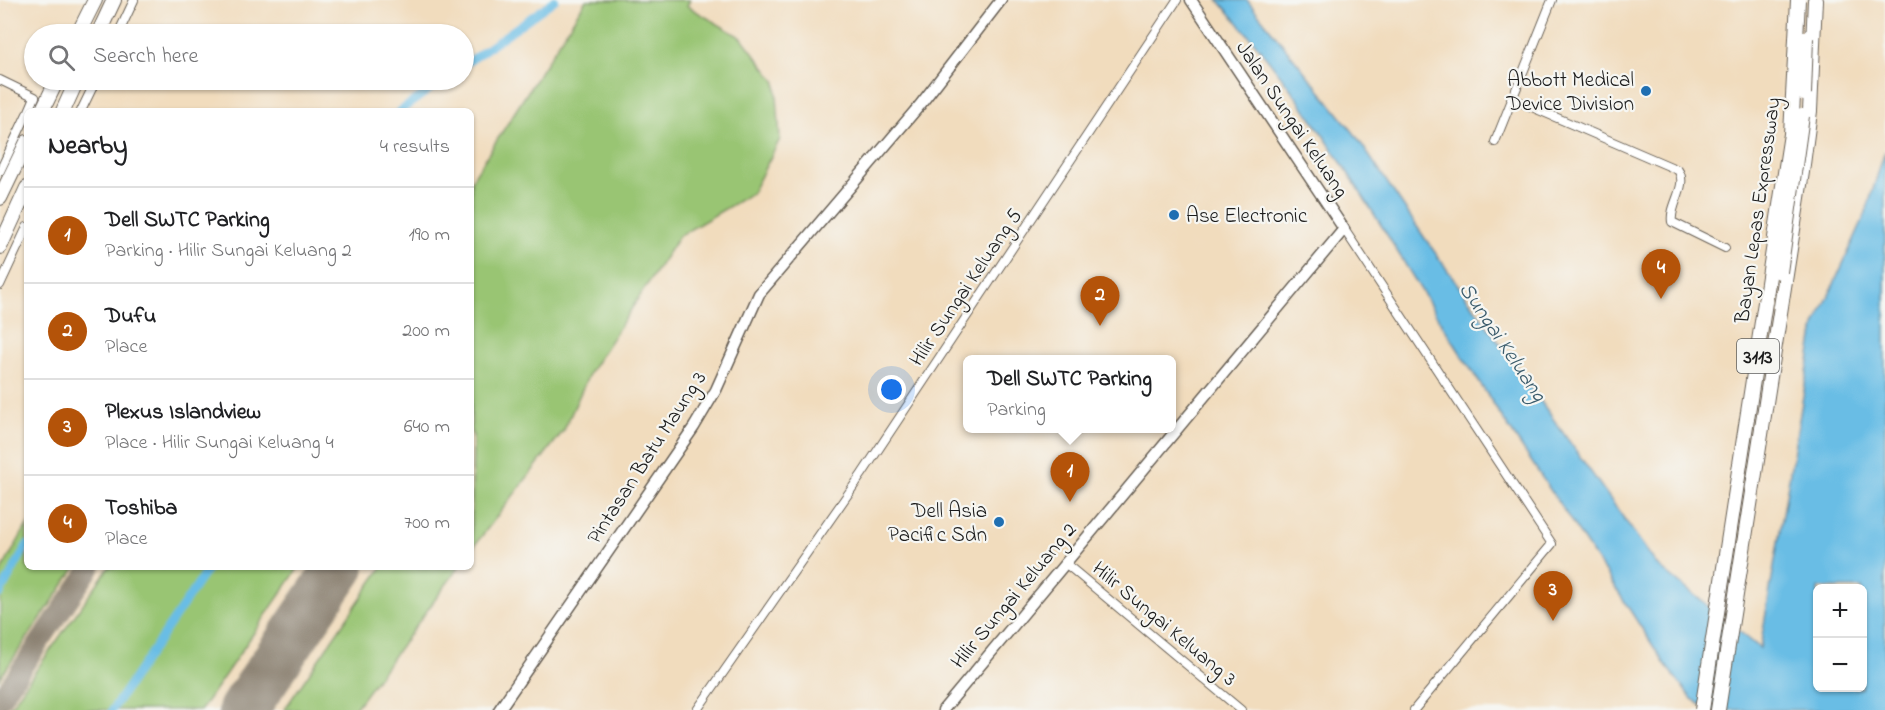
<!DOCTYPE html>
<html lang="en">
<head>
<meta charset="utf-8">
<style>
	body { margin:0; font-family:"Indie Flower",sans-serif; background:#f2f2f2; color:#202124 }
	.controls { position:absolute; right:18px; bottom:18px; display:grid; overflow:hidden; border-radius:9px; box-shadow:0 2px 4px #0004 }
	.controls button { width:54px; height:54px; display:grid; place-items:center; padding:0; border:0; border-bottom:2px solid #e0e0e0; background:#fff; color:#202124; font:30px sans-serif }
	.you { position:absolute; left:892px; top:390px; width:21px; height:21px; margin:-15px; border:4px solid #fff; border-radius:50%; background:#1a73e8; box-shadow:0 0 0 9px #1a73e833 }
	.badge { display:grid; place-items:center; width:39px; height:39px; border-radius:50%; background:#b45309; color:#fff; font-size:20px; font-weight:700 }
	.pin { position:absolute; translate:-50% -50px; filter:drop-shadow(0 2px 3px #0008) }
	.pin::after { content:''; position:absolute; top:32px; width:21px; height:18px; background:inherit; clip-path:polygon(0 0,100% 0,50% 100%) }
	.popup { position:absolute; left:963px; top:355px; width:213px; height:78px; box-sizing:border-box; display:grid; place-content:center; border-radius:9px; background:#fff; filter:drop-shadow(0 2px 4px #0005); font-size:20px; white-space:nowrap; color:#757577 }
	.popup b { font-size:22px; color:#202124 }
	.popup::after { content:''; position:absolute; left:50%; top:100%; margin-left:-12px; border:12px solid transparent; border-top-color:#fff }
	.list { margin:0; padding:0; list-style:none }
	h2 { display:flex; justify-content:space-between; align-items:center; height:78px; margin:0; padding:0 24px; font-size:26px }
	h2 small { font-size:20px; font-weight:400; color:#757577 }
	.list li { display:grid; grid-template-columns:39px 1fr auto; gap:18px; align-items:center; box-sizing:border-box; height:96px; padding:0 24px; border-top:2px solid #e0e0e0 }
	.list b { display:block; font-size:22px; white-space:nowrap }
	.list p { margin:0; font-size:20px; white-space:nowrap; color:#757577 }
	.list em { font-size:20px; font-style:normal; color:#757577 }
	.icon { flex:none; width:33px; height:33px; fill:none; stroke:currentColor; stroke-width:2; stroke-linecap:round; stroke-linejoin:round }
	.map { position:relative; flex:none; width:1885px; height:710px; overflow:hidden }
	.search { position:absolute; background:#fff; box-shadow:0 2px 4px #0004; left:24px; top:24px; width:450px; height:66px; display:flex; align-items:center; gap:15px; box-sizing:border-box; padding:0 21px; border-radius:33px; color:#757577; font-size:22px }
	.panel { position:absolute; background:#fff; box-shadow:0 2px 4px #0004; left:24px; top:108px; width:450px; height:462px; border-radius:9px }
	.map>svg:first-child { display:block }
	.green { fill:#99c573; stroke:#5a7048; stroke-width:1.5 }
	.water { fill:#69bde5; stroke:#426c80; stroke-width:1.5; fill-rule:evenodd }
	.lines { fill:none; stroke-linecap:round; stroke-linejoin:round }
	.canal { stroke:#69bde5; stroke-width:8 }
	.taxiway { stroke:#867c6c; stroke-width:20 }
	.runway { stroke:#867c6c; stroke-width:50 }
	.street-casing { stroke:#675f54; stroke-width:10 }
	.secondary-casing { stroke:#675f54; stroke-width:13 }
	.highway-casing { stroke:#675f54; stroke-width:16 }
	.street { stroke:#fff; stroke-width:8 }
	.secondary { stroke:#fff; stroke-width:10 }
	.highway { stroke:#fff; stroke-width:14 }
	.highway-bridge-casing { stroke:#675f54; stroke-width:16; stroke-linecap:butt }
	.highway-bridge { stroke:#fff; stroke-width:14 }
	.poi-dot { fill:#1f6fb2; stroke:#f6f6f2; stroke-width:2 }
	.labels { text-anchor:middle; stroke-width:4.5; stroke-linejoin:round; paint-order:stroke }
	.shield { fill:#f6f6f2; stroke:#5d5d5c; stroke-width:1.5 }
	.shield-label { font-size:20px; font-weight:bold; fill:#1c1c1c }
	.poi-label { font-size:21px; fill:#1c1c1c; stroke:#f6f6f2; text-anchor:end }
	.street-label { font-size:21px; fill:#1c1c1c; stroke:#f6f6f2 }
	.water-label { font-size:22px; font-style:italic; fill:#3b5c6c; stroke:#f6f6f2 }
</style>
</head>
<body>
<div class="map">
<svg width="1885" height="710" viewBox="0 0 1885 710">
	<rect width="100%" height="100%" fill="#f6f6f2"/>
	<filter id="ink" filterUnits="userSpaceOnUse"><feTurbulence type="fractalNoise" baseFrequency=".0167" numOctaves="2"/><feDisplacementMap in="SourceGraphic" scale="12" xChannelSelector="R" yChannelSelector="G"/><feConvolveMatrix kernelMatrix="1 2 1 2 8 2 1 2 1" color-interpolation-filters="sRGB"/></filter>
	<filter id="wash" filterUnits="userSpaceOnUse"><feTurbulence type="fractalNoise" baseFrequency=".008" numOctaves="4" result="noise"/><feDisplacementMap in="SourceGraphic" scale="24" xChannelSelector="R" yChannelSelector="G"/><feGaussianBlur stdDeviation="1.35" result="paint"/><feColorMatrix in="noise" values="0 0 0 0 0 0 0 0 0 0 0 0 0 0 0 0 0 1.4 0 .05"/><feComposite in="paint" operator="in"/></filter>
	<g filter="url(#wash)">
		<rect width="100%" height="100%" fill="#f1dcbd"/>
		<!-- green -->
		<g class="green">
			<path d="M586 0H690L687 6 742 38 776 82 780 139 752 193 679 236 590 372 564 430 471 550 473 435 471 433V181Z"/>
			<path d="M27 525V567H76L0 678V573Z"/>
			<path d="M109 567H299L201 710H8Z"/>
			<path d="M382 567H459L354 710H284Z"/>
		</g>
		<!-- water -->
		<path class="water" d="M1218 0H1247L1354 133 1424 237 1657 565 1760 648 1815 326 1865 215 1885 151V710H1709L1692 699 1666 666C1593 551 1514 439 1442 324 1373 213 1307 97 1218 0ZM1818 588H1862V688H1818Z"/>
		<g class="lines">
			<!-- canal -->
			<g class="canal">
				<path d="M464 65 555 0"/>
				<path d="M400 111 443 80"/>
				<path d="M0 594 27 545"/>
				<path d="M112 710 209 567"/>
			</g>
			<!-- taxiway -->
			<path class="taxiway" d="M0 700 91 567"/>
			<!-- runway -->
			<path class="runway" d="M243 710 340 567"/>
		</g>
	</g>
	<g filter="url(#ink)">
		<g class="lines">
			<!-- street casing -->
			<g class="street-casing">
				<g id="street">
					<path d="M118 34 134 0"/>
					<path d="M0 80 35 97 29 111"/>
					<path d="M1511 98 1678 170C1689 185 1669 205 1672 222L1725 248"/>
					<path d="M81 111 96 80"/>
					<path d="M1495 142 1552 0"/>
					<path d="M0 171 27 114"/>
					<path d="M1344 229 1552 544 1414 710"/>
					<path d="M0 285 27 227"/>
					<path d="M1065 563 1241 710"/>
					<path d="M697 710 862 474 1177 0"/>
				</g>
			</g>
			<!-- secondary casing -->
			<g class="secondary-casing">
				<g id="secondary">
					<path d="M499 710 694 427 716 390 759 294 920 105 1001 0"/>
					<path d="M943 710 1344 229 1191 0"/>
				</g>
			</g>
			<!-- highway casing -->
			<g class="highway-casing">
				<g id="highway">
					<path d="M78 34 95 0"/>
					<path d="M98 34 114 0"/>
					<path d="M42 111 57 80"/>
					<path d="M63 111 77 80"/>
					<path d="M0 198 27 142"/>
					<path d="M0 247 27 188"/>
					<path d="M1718 710 1802 172 1810 111 1815 0"/>
				</g>
			</g>
			<!-- street -->
			<use href="#street" class="street"/>
			<!-- secondary -->
			<use href="#secondary" class="secondary"/>
			<!-- highway -->
			<use href="#highway" class="highway"/>
			<!-- highway-bridge casing -->
			<g class="highway-bridge-casing">
				<g id="highway-bridge">
					<path d="M1804 94 1806 38"/>
					<path d="M1780 272 1802 116"/>
					<path d="M1702 710 1791 134 1798 0"/>
				</g>
			</g>
			<!-- highway-bridge -->
			<use href="#highway-bridge" class="highway-bridge"/>
		</g>
	</g>
	<!-- markers -->
	<g class="poi-dot">
		<circle cx="1646" cy="91" r="6"/>
		<circle cx="1174" cy="215" r="6"/>
		<circle cx="999" cy="522" r="6"/>
	</g>
	<g class="labels">
		<!-- shield labels -->
		<rect class="shield" x="1737" y="339" width="42" height="34" rx="4.5"/>
		<g class="shield-label">
			<text x="1758" y="363">3113</text>
		</g>
		<!-- poi labels -->
		<g class="poi-label">
			<text x="1634" y="86">Abbott Medical<tspan x="1634" dy="24">Device Division</tspan></text>
			<text x="1186" y="222" text-anchor="start">Ase Electronic</text>
			<text x="987" y="517">Dell Asia<tspan x="987" dy="24">Pacific Sdn</tspan></text>
		</g>
		<!-- street labels -->
		<g class="street-label">
			<text transform="translate(1293 119) rotate(56)" y="7">Jalan Sungai Keluang</text>
			<text transform="translate(1757 210) rotate(-82)" y="7">Bayan Lepas Expressway</text>
			<text transform="translate(965 287) rotate(-56)" y="7">Hilir Sungai Keluang 5</text>
			<text transform="translate(646 457) rotate(-57)" y="7">Pintasan Batu Maung 3</text>
			<text transform="translate(1013 595) rotate(-50)" y="7">Hilir Sungai Keluang 2</text>
			<text transform="translate(1165 623) rotate(40)" y="7">Hilir Sungai Keluang 3</text>
		</g>
		<!-- water labels -->
		<g class="water-label">
			<text transform="translate(1504 341) rotate(56)" y="8">Sungai Keluang</text>
		</g>
	</g>
</svg>
<div class="controls">
<button>+</button>
<button>−</button>
</div>
<div class="you"></div>
<div class="pin badge" style="left:1070px;top:502px">1</div>
<div class="popup"><b>Dell SWTC Parking</b>Parking</div>
<div class="pin badge" style="left:1100px;top:326px">2</div>
<div class="pin badge" style="left:1553px;top:621px">3</div>
<div class="pin badge" style="left:1661px;top:299px">4</div>
<div class="search"><svg class="icon" aria-label="search" viewBox="0 0 24 24"><circle cx="10" cy="10" r="6"/><path d="M15 15l6 6"/></svg>Search here</div>
<section class="panel">
<h2>Nearby<small>4 results</small></h2>
<ul class="list">
<li><span class="badge">1</span><div><b>Dell SWTC Parking</b><p>Parking · Hilir Sungai Keluang 2</p></div><em>190 m</em></li>
<li><span class="badge">2</span><div><b>Dufu</b><p>Place</p></div><em>200 m</em></li>
<li><span class="badge">3</span><div><b>Plexus Islandview</b><p>Place · Hilir Sungai Keluang 4</p></div><em>640 m</em></li>
<li><span class="badge">4</span><div><b>Toshiba</b><p>Place</p></div><em>700 m</em></li>
</ul>
</section>
</div>
</body>
</html>
